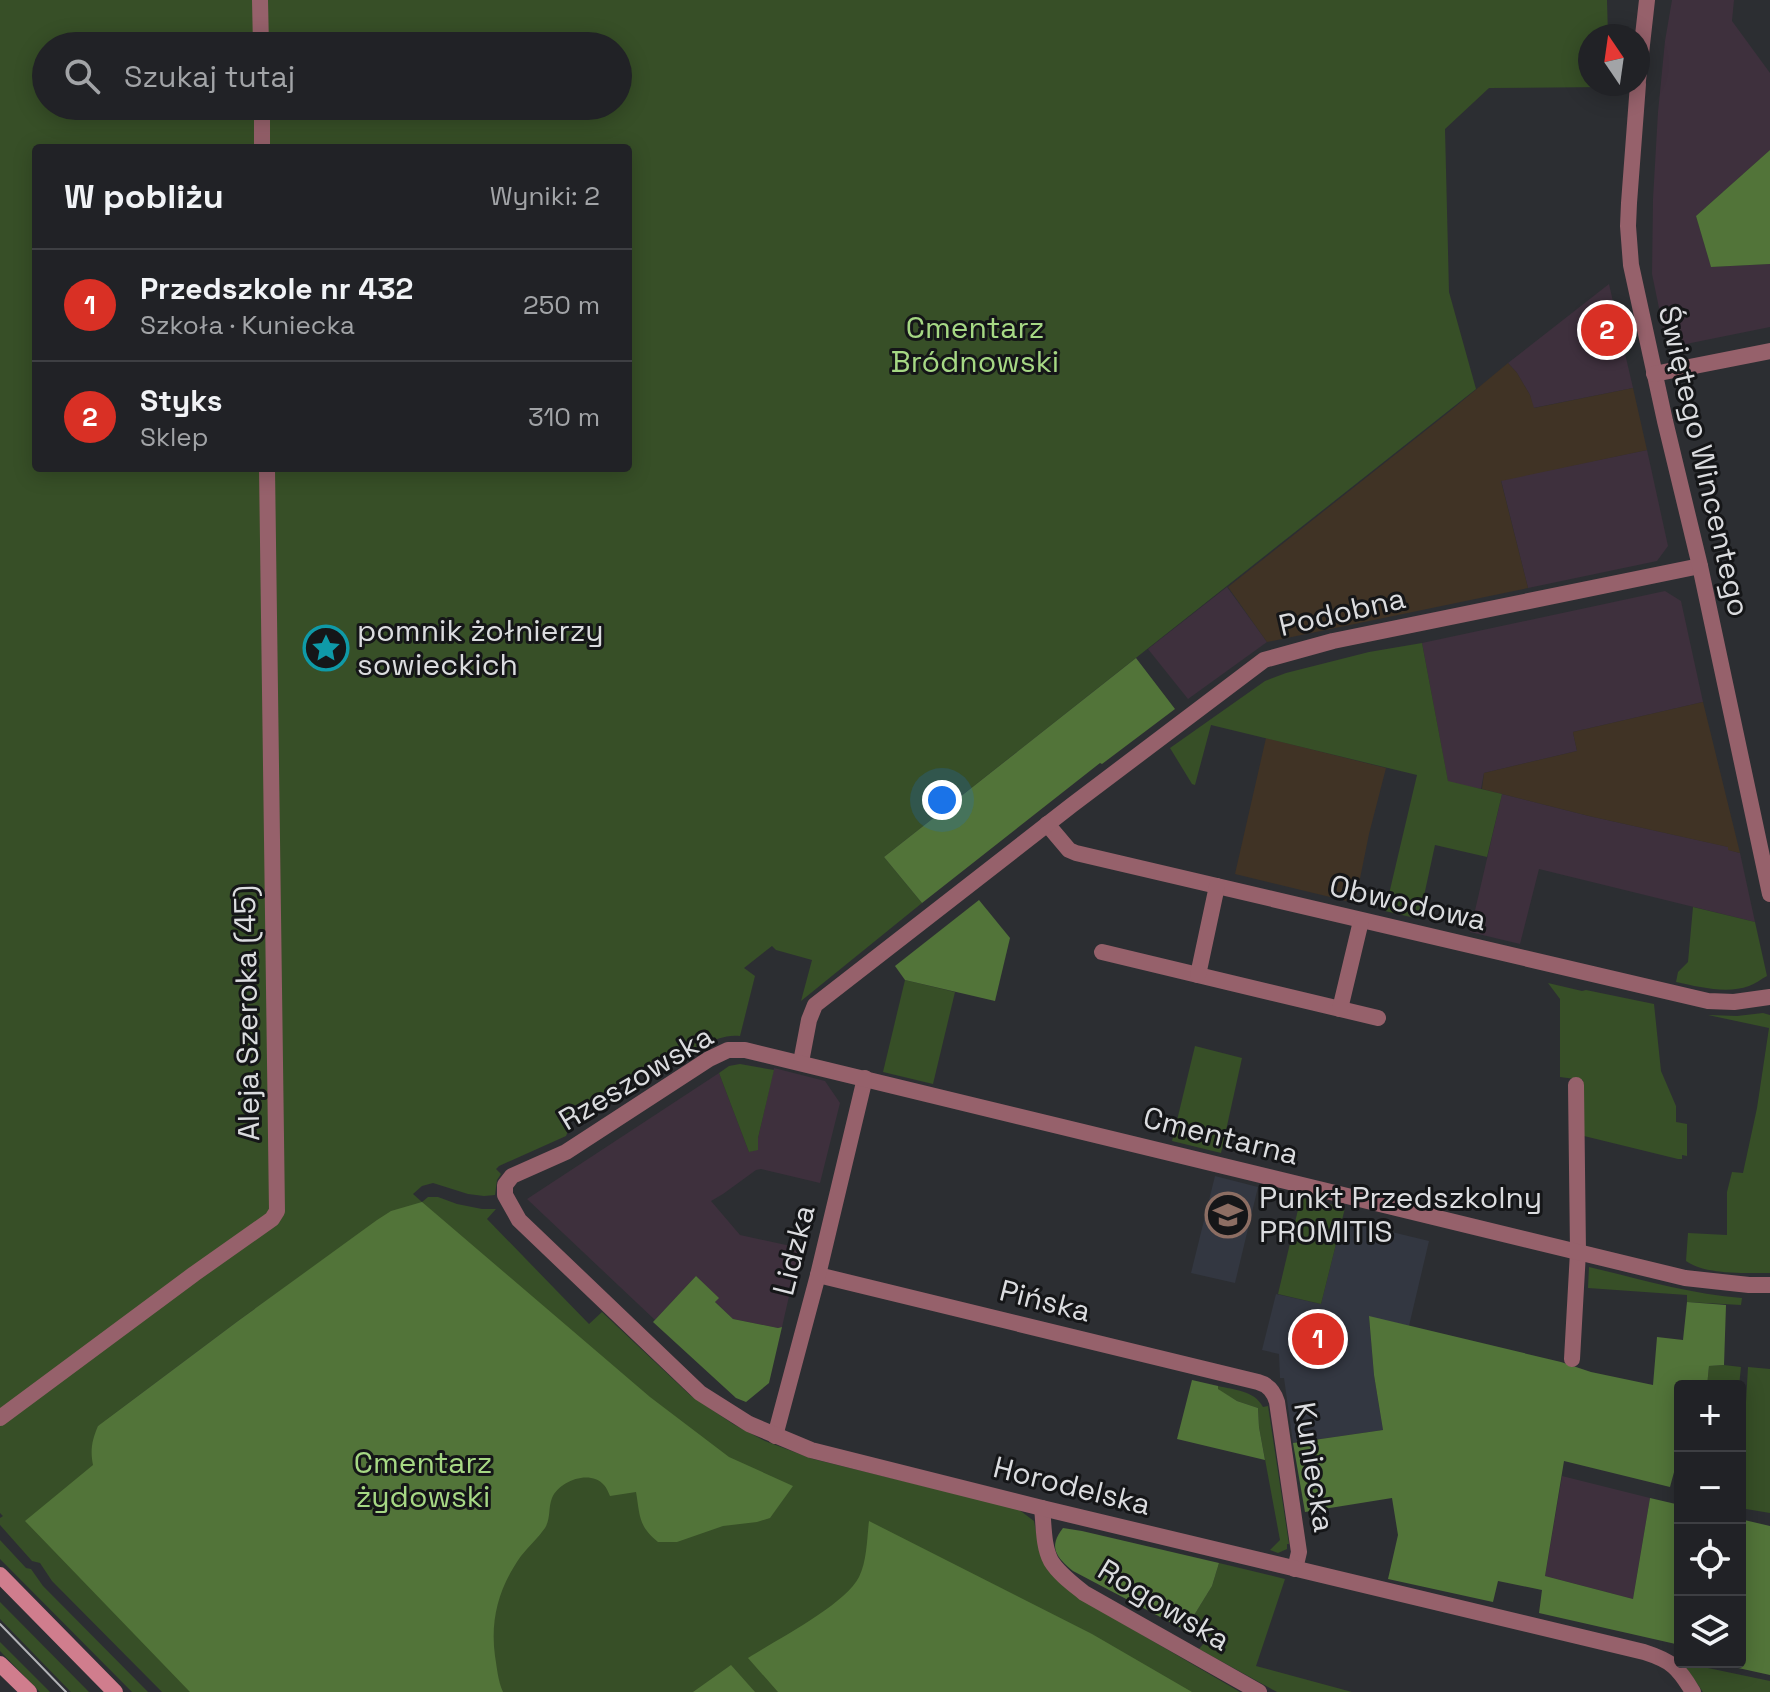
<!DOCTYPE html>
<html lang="pl">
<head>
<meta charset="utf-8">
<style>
	body { margin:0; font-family:"Space Grotesk",sans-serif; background:#292a2e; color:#f1f3f6 }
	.controls { position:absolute; right:24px; bottom:24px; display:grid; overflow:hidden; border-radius:8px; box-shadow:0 4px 20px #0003 }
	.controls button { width:72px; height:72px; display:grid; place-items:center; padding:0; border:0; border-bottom:2px solid #3e3f43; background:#212226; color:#f1f3f6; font:40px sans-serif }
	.compass { position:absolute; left:1578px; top:24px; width:72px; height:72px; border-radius:50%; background:#212226; box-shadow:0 4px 20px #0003; rotate:347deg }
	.you { position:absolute; left:942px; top:800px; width:28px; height:28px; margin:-20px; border:6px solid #fff; border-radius:50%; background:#1a73e8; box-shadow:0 0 0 12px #1a73e833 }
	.badge { display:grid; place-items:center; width:52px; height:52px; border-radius:50%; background:#d93025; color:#fff; font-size:26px; font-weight:700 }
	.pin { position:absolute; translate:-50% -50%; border:4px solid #fff; box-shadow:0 2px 8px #0006 }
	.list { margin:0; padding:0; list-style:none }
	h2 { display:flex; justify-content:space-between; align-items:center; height:104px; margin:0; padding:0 32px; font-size:34px }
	h2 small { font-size:26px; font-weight:400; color:#a2a4a7 }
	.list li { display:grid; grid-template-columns:52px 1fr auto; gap:24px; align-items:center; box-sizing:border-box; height:112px; padding:0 32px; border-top:2px solid #3e3f43 }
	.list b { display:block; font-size:30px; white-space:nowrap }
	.list p { margin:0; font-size:26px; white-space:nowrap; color:#a2a4a7 }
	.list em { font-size:26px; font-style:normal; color:#a2a4a7 }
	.icon { flex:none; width:44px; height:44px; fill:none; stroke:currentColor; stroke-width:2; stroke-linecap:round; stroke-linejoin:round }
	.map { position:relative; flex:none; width:1770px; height:1692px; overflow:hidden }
	.search { position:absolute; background:#212226; box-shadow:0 4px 20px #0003; left:32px; top:32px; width:600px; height:88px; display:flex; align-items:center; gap:20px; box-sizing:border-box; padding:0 28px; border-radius:44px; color:#a2a4a7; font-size:30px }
	.panel { position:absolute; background:#212226; box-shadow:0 4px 20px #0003; left:32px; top:144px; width:600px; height:328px; border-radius:8px }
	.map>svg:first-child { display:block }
	.commercial { fill:#3e303d }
	.industrial { fill:#403325 }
	.built { fill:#333741 }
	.green { fill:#374f27; fill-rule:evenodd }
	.forest { fill:#527439 }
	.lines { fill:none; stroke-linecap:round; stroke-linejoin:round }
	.minor { stroke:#96616b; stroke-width:16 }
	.tertiary { stroke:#96616b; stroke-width:16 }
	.secondary { stroke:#d07d8d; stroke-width:16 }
	.tram { stroke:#b1b2b6; stroke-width:2 }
	.labels { text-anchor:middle; stroke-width:6; stroke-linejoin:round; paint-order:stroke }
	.park-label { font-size:30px; fill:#a6d884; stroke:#151618 }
	.street-label { font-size:30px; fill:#dbdcdf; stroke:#151618 }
	.poi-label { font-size:30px; fill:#dbdcdf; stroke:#151618; text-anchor:start }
</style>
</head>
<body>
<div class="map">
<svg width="1770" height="1692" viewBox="0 0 1770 1692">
	<rect width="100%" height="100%" fill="#2c2e32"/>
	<!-- commercial -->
	<g class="commercial">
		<path d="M1672 0H1734L1732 21 1770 73V150L1696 216 1711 267 1770 264V327L1686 344 1665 337 1652 274 1653 199 1658 112 1665 41Z"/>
		<path d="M1609 284 1633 388 1533 408 1530 395 1517 373 1508 363Z"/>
		<path d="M1647 450 1668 546 1657 561 1528 588 1501 480Z"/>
		<path d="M1227 587 1267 642 1188 699 1148 649Z"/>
		<path d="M1665 591 1681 601 1703 702 1573 732 1577 751 1484 773 1481 789 1448 782 1422 643Z"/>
		<path d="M1502 794 1589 816 1729 847V850L1740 853 1755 922 1539 869 1520 944 1470 932Z"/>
		<path d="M774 1068 825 1081 840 1103 820 1183 761 1169 756 1170 723 1194 711 1201 740 1235 800 1248 782 1327 778 1328 733 1319 715 1302 718 1298 696 1276 655 1320 527 1199 719 1073 749 1152 758 1149V1138Z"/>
		<path d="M1562 1476 1650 1498 1633 1599 1545 1576Z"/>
	</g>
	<!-- industrial -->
	<g class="industrial">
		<path d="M1508 363 1517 373 1530 395 1534 408 1633 388 1647 450 1501 481 1528 588 1267 642 1228 587 1449 412Z"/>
		<path d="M1703 702 1740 853 1728 850V847L1589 816 1482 789 1484 773 1577 751 1573 732Z"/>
		<path d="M1266 738 1386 768 1369 834 1355 903 1235 874Z"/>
	</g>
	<!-- built -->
	<g class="built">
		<path d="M1215 1176 1258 1187 1235 1283 1191 1273Z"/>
		<path d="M1342 1220 1429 1241 1409 1326 1369 1317 1374 1375 1383 1430 1293 1443 1284 1378H1280L1279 1354 1262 1350 1276 1294 1321 1304Z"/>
	</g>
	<!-- green -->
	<g class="green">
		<path d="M0 0H1607L1608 36H1590V84H1608V87L1489 88 1445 129 1449 292 1476 389 884 857 922 903 801 1001 812 960 776 950 772 946 744 968 755 976 740 1036C716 1033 694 1052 675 1064L665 1055 563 1122 568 1131 566 1136 499 1166 496 1169 501 1174 497 1180 495 1195 484 1196 468 1194 433 1183 422 1186 413 1194 422 1202 428 1197H438L457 1204 482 1209H496L487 1219 589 1324 602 1312 690 1395 733 1424 765 1441 813 1459 1018 1509 1034 1521 1040 1552 1091 1605 1240 1692H162L52 1581 40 1563 32 1561 0 1525V1518L3 1516 0 1513ZM46 46H618V106H46ZM36 148H628V468H36ZM391 1211 98 1426 238 1321Z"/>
		<path d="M1422 643 1448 781 1502 794 1487 857 1435 845 1419 919 1385 911 1417 775 1211 725 1195 785 1192 784 1170 748 1265 681 1286 673 1369 652Z"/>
		<path d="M1693 907 1755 922 1767 976C1761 979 1755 984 1749 986 1727 994 1699 987 1676 982L1678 972 1688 962Z"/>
		<path d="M905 980 955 992 933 1084 883 1072Z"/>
		<path d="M1548 983 1582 991 1586 990 1654 1004 1661 1071 1676 1106V1122L1687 1124V1156L1682 1155V1159H1678L1584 1136 1583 1080 1560 1077V999Z"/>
		<path d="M1763 1013 1770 1015V1273C1746 1273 1705 1275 1686 1261L1688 1233 1727 1235V1192L1732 1172 1743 1173 1757 1108 1769 1028 1708 1015 1737 1016Z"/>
		<path d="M1195 1046 1242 1058 1221 1153 1172 1141Z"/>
		<path d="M740 1064 774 1070 758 1138V1150L749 1152 719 1073 729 1066Z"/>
		<path d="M1301 1197 1345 1208 1321 1304 1278 1294Z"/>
		<path d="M1589 1267C1640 1279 1690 1294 1742 1298L1741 1305 1687 1302V1295L1588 1288Z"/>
		<path d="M1724 1365 1741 1367 1739 1386H1707L1709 1366Z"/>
		<path d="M1748 1367 1770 1369V1513L1740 1508Z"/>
		<path d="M1218 1386C1234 1390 1254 1390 1263 1407L1268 1406 1289 1544H1287V1549L1278 1553 1270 1550 1280 1540 1259 1427 1258 1408 1237 1401 1217 1389Z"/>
		<path d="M0 1540 26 1568 31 1569 43 1586 148 1692H132L0 1559Z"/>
		<path d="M1219 1563 1285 1579 1256 1666 1352 1692H1277L1199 1649 1204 1643 1185 1630 1212 1586Z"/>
		<path d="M0 1602 89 1692H71L0 1619Z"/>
		<path d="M0 1642 50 1692H40L0 1651Z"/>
		<path d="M1682 1662H1701L1708 1668 1770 1681V1692H1703Z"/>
	</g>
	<!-- forest -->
	<g class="forest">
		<path d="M1770 150V264L1711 267 1696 216Z"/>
		<path d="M1136 658 1175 709 1102 764 1100 763 922 903 884 857Z"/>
		<path d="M979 900 1010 938 995 1001 905 980 895 966Z"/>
		<path d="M422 1202 650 1397 729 1457 793 1486 770 1518 757 1522 723 1526 677 1542H658C638 1526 640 1515 636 1492L610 1496C608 1492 607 1488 604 1485 590 1469 559 1481 552 1498 548 1508 551 1518 545 1528 538 1538 529 1546 521 1556 499 1587 490 1619 495 1656 497 1668 498 1681 503 1692H190L25 1521 93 1465C90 1450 92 1440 98 1426L238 1321 377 1220 391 1211Z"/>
		<path d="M696 1276 719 1298 715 1302 733 1319 778 1328 782 1327 769 1383 746 1402 736 1398 653 1322Z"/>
		<path d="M1687 1302 1726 1305 1724 1365 1709 1366 1707 1386H1680V1450L1670 1487 1564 1461 1545 1576 1633 1599 1650 1498 1680 1505V1645L1539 1613 1542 1590 1498 1581 1493 1602 1388 1579 1398 1535 1392 1498 1305 1512 1293 1443 1383 1430 1374 1375 1369 1316 1561 1362 1591 1372 1653 1385 1657 1337 1683 1340Z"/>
		<path d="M1192 1380 1218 1386V1389L1237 1401 1258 1408 1259 1427 1265 1460 1177 1439Z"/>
		<path d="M1740 1519 1770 1526V1675L1711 1662H1740Z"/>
		<path d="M869 1521 1092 1634 1192 1692H778L748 1658C776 1640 845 1605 859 1577 867 1561 867 1538 869 1521Z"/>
		<path d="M1063 1528 1082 1531 1219 1563 1212 1586 1185 1630 1073 1571C1056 1557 1048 1547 1063 1528Z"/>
		<path d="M731 1665 755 1692H693Z"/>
	</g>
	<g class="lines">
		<!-- minor -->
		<g class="minor">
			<path d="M260 0 261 46"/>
			<path d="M262 106V148"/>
			<path d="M1047 824 1069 850 1076 853 1708 1001 1734 1002 1770 997"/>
			<path d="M1102 952 1378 1018"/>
			<path d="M1198 975 1217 886"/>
			<path d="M1340 1009 1361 921"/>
			<path d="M801 1062 809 1020 815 1005 1072 805 1264 660 1333 641 1700 566"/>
			<path d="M818 1275 1258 1382C1269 1385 1274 1392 1277 1402L1299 1552 1295 1569"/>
			<path d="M1572 1359 1578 1252 1576 1085"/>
			<path d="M0 1418 194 1274 272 1219 277 1211 267 468"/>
			<path d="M775 1436 818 1275 865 1078"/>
			<path d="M1042 1508C1044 1525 1043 1546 1051 1561 1059 1574 1073 1584 1084 1593L1259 1692"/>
			<path d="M1693 1692C1678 1667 1672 1661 1644 1652L1042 1508 811 1450 749 1424 700 1393 519 1220 505 1195V1185L512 1176 566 1152 709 1059 728 1050H745L1685 1278 1749 1285H1770"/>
		</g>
		<!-- tertiary -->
		<g class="tertiary">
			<path d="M1638 80 1647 0"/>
			<path d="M1638 84 1629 203 1628 226 1631 265 1665 421 1700 566 1770 894"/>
			<path d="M1654 374 1770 351"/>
		</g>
		<!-- secondary -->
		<g class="secondary">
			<path d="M0 1575 115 1692"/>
			<path d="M0 1664 29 1692"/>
		</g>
		<!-- tram -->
		<path class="tram" d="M0 1624 66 1692"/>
	</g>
	<!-- icons -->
	<defs>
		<g id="sight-ring" transform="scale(2.3)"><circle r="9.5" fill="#151618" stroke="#0f9aa8" stroke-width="1.5"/><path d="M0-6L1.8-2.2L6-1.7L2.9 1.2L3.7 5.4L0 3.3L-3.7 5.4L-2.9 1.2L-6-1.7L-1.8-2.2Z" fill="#0f9aa8"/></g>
		<g id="school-ring" transform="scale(2.3)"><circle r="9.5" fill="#151618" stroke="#8d6e63" stroke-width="1.5"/><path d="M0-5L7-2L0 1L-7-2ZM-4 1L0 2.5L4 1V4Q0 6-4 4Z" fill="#8d6e63"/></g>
	</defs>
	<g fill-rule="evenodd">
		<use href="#sight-ring" x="326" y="648"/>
		<use href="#school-ring" x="1228" y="1215"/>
	</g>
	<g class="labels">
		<!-- park labels -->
		<g class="park-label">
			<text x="975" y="338">Cmentarz<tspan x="975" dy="34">Bródnowski</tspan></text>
			<text x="423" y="1473">Cmentarz<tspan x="423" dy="34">żydowski</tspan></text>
		</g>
		<!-- street labels -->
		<g class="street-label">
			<text transform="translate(1704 461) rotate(77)" y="10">Świętego Wincentego</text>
			<text transform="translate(1342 612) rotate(-13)" y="10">Podobna</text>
			<text transform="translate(1408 903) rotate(13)" y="10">Obwodowa</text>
			<text transform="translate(247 1013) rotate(-91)" y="10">Aleja Szeroka (45)</text>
			<text transform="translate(636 1078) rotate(-31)" y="10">Rzeszowska</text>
			<text transform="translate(1221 1136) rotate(14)" y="10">Cmentarna</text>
			<text transform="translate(794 1250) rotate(-76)" y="10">Lidzka</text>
			<text transform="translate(1045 1301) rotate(14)" y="10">Pińska</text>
			<text transform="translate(1314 1467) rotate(81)" y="10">Kuniecka</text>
			<text transform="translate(1072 1486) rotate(14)" y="10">Horodelska</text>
			<text transform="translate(1164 1605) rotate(31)" y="10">Rogowska</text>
		</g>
		<!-- poi labels -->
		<g class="poi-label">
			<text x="357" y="641">pomnik żołnierzy<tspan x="357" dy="34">sowieckich</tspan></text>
			<text x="1259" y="1208">Punkt Przedszkolny<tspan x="1259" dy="34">PROMITIS</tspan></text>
		</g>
	</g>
</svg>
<div class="controls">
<button>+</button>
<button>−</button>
<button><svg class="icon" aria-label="locate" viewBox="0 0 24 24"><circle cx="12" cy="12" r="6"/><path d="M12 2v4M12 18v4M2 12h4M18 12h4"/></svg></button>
<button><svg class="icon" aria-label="layers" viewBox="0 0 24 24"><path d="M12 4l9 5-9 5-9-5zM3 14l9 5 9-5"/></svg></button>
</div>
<svg class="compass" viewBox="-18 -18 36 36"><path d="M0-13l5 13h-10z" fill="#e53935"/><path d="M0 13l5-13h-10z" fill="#a2a4a7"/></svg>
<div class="you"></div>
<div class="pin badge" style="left:1318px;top:1339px">1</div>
<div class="pin badge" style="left:1607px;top:330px">2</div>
<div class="search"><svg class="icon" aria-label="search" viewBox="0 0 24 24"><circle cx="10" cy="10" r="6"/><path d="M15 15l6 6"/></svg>Szukaj tutaj</div>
<section class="panel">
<h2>W pobliżu<small>Wyniki: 2</small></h2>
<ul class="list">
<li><span class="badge">1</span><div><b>Przedszkole nr 432</b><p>Szkoła · Kuniecka</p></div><em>250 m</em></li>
<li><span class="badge">2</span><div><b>Styks</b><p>Sklep</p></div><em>310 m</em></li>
</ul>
</section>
</div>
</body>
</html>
